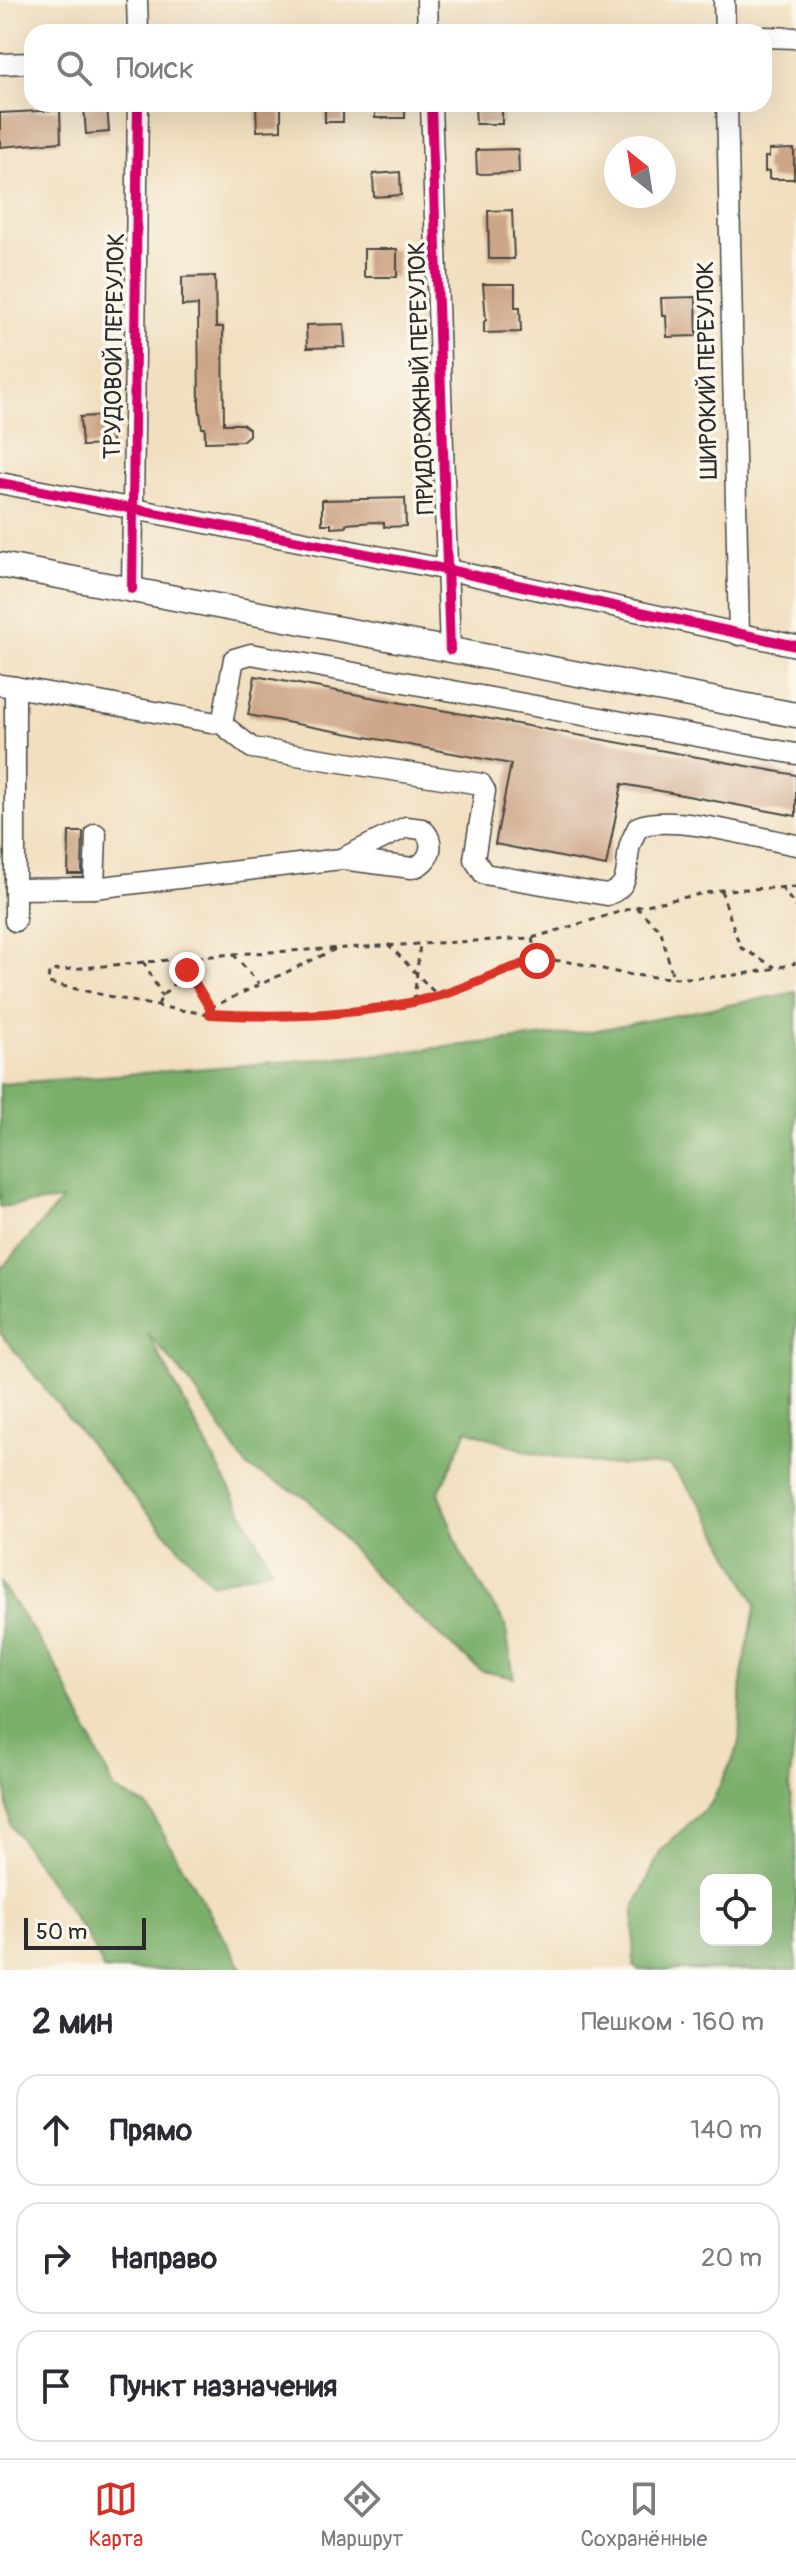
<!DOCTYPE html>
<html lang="ru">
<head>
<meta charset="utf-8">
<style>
	body { margin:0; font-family:Pangolin,sans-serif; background:#f2f2f3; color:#2b2b33 }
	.controls { position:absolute; right:24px; bottom:24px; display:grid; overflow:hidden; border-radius:16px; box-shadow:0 8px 32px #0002 }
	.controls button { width:72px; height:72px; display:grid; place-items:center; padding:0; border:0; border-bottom:2px solid #e1e1e2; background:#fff; color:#2b2b33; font:40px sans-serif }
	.compass { position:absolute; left:604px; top:136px; width:72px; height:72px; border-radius:50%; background:#fff; box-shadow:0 8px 32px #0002; rotate:330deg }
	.scale { position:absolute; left:24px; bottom:20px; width:122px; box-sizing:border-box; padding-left:8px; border:4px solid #2b2b2b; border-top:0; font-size:22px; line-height:28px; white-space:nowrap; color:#2b2b2b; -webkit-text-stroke:6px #fbf7ec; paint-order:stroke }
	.stop { position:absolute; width:24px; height:24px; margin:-18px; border:6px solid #d93025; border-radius:50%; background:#fff }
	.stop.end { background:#d93025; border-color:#fff; box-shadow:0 2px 8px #0008 }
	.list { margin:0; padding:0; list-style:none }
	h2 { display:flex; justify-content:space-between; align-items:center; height:104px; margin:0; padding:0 32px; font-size:34px }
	h2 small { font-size:26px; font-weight:400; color:#7c7c81 }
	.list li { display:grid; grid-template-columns:52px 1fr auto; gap:24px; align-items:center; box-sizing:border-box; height:112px; margin:0 16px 16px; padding:0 16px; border:2px solid #e1e1e2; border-radius:24px }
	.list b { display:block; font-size:30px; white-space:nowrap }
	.list em { font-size:26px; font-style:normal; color:#7c7c81 }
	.icon { flex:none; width:44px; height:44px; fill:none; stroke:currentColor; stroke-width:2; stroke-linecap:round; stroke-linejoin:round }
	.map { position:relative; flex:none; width:796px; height:1970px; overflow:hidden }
	.search { position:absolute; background:#fff; box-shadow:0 8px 32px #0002; left:24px; right:24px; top:24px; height:88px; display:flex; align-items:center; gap:20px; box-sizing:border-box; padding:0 28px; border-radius:24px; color:#7c7c81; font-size:30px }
	.sheet { height:488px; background:#fff }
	nav { display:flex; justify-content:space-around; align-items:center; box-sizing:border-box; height:112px; border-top:2px solid #e1e1e2; background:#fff; font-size:22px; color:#7c7c81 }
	nav a { display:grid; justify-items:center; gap:4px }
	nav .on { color:#d93025 }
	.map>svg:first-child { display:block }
	.forest { fill:#7aaf6b; stroke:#526d4b; stroke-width:2; fill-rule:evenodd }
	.building { fill:#cda587 }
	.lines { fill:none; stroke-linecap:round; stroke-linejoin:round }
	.minor-casing { stroke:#494641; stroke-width:23 }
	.major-casing { stroke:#494641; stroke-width:27 }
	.path { stroke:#494641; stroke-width:3; stroke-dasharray:6 6; stroke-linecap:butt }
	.minor { stroke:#fff; stroke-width:20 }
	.major { stroke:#fff; stroke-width:24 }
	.cycleway-casing { stroke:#fbf7ec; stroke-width:15 }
	.cycleway { stroke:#d6006c; stroke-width:10 }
	.route { stroke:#d93025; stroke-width:10 }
	.labels { text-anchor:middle; stroke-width:7; stroke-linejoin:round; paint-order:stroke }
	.street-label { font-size:24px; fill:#2b2b2b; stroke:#fbf7ec }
</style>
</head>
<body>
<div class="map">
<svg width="796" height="1970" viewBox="0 0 796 1970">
	<rect width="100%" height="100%" fill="#fbf7ec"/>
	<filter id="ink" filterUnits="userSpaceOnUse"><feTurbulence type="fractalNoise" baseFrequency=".0125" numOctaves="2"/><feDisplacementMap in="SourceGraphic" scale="16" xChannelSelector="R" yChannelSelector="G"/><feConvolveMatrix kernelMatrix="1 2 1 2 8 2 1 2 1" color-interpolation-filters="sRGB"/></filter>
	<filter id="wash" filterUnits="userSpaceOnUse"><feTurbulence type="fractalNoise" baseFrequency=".006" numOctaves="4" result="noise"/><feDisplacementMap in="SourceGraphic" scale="32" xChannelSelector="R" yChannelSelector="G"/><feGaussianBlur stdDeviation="1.8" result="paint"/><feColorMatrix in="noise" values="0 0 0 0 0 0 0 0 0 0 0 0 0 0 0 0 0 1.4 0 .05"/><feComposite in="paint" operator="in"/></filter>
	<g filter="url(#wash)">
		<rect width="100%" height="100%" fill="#f1dfbf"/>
		<!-- forest -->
		<g class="forest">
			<path d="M796 992V1728L789 1785 796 1830V1970H638L633 1966 634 1909 661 1850 712 1802 739 1746 742 1673 756 1604 707 1512 670 1465H605L532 1453 467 1430 439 1492 460 1552 505 1624 514 1678 481 1671 387 1589 307 1498 247 1467 191 1384 147 1332 272 1569 212 1584 123 1485 0 1333V1270L62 1200 0 1207V1084L362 1056 592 1031ZM766 1880V1940H706V1880Z"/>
			<path d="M0 1582 58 1669 115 1790 147 1806 243 1970H104L90 1941 10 1824 0 1737Z"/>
		</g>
		<g id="blocks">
			<!-- building -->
			<g class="building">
				<rect x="325" y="104" width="18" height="18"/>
				<rect x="375" y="104" width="30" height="14"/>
				<path d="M502 104V124H476L475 105Z"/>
				<path d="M107 105 109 132 86 134 84 107Z"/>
				<path d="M256 106H281V130L257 131Z"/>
				<path d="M60 110 61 142 0 147V113Z"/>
				<path d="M518 149 519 173 477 174 476 150Z"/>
				<path d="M794 149V179H769V171L765 172V157H769V150Z"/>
				<path d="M400 172 401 195 374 197 373 174Z"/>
				<path d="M512 210 514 259H489L488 211Z"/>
				<rect x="364" y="249" width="33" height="28"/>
				<path d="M215 276 216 327H223L224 424H242L249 429V435L242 441 205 442V428H202L199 405 198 305 182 306V277Z"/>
				<path d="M483 284H515V307H520L521 332 484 333V322L486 320Z"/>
				<path d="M696 297 697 336 667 337 666 316H662L661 298Z"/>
				<path d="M344 324 345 347 307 348 306 325Z"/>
				<path d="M111 415 112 445 82 446 80 417Z"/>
				<path d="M405 498 406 526 384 527V523L374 522 346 524V527L331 528V524H322V500Z"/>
				<path d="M255 676 796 775V816L622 784 606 866 495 844 511 764 248 715Z"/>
				<path d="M69 832H83L82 874H68Z"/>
			</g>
		</g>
	</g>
	<g filter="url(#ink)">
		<use href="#blocks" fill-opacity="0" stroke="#494641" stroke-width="2"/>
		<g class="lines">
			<!-- minor casing -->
			<g class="minor-casing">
				<g id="minor">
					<path d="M137 0 138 32"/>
					<path d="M427 0 428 32"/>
					<path d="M724 0 725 32"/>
					<path d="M764 37 796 38"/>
					<path d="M0 64 32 63"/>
					<path d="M431 104 450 650"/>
					<path d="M727 104 739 635"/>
					<path d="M0 483 449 570 796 646"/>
					<path d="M132 589 138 104"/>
					<path d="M0 685 15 687V921"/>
					<path d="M15 687 222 724 252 748 481 784 485 791 474 859 484 874 607 895C633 886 624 867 630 845 632 839 635 833 638 827 671 813 758 838 796 845"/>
					<path d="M222 724 234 659 251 654 796 754"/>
					<path d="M406 827 422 829C437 841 431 863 412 868L341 859Z"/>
					<path d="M94 888 96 834"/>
					<path d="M15 889 94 888 341 859"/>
				</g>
			</g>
			<!-- major casing -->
			<g class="major-casing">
				<path id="major" d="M0 565 796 715"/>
			</g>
			<!-- path -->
			<g class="path">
				<path d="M781 887 796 907"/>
				<path d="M796 887 721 890 636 907 532 938 233 954 49 971 48 983C102 994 156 1008 210 1014 278 1022 349 1013 416 1001 459 993 497 966 537 961 569 957 602 971 633 975 688 981 742 978 796 963"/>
				<path d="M721 890 740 947 775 967"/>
				<path d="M636 907 661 931 673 978"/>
				<path d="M532 938 537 961"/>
				<path d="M388 944 438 996"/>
				<path d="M233 954 259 984"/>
				<path d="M180 957 210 1009"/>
				<path d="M143 961 162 996"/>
				<path d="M414 1001 420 943"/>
				<path d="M158 1005 162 996 187 970"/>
				<path d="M210 1008 340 947"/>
			</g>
			<!-- minor -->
			<use href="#minor" class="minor"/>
			<!-- major -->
			<use href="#major" class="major"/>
			<!-- cycleway casing -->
			<g class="cycleway-casing">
				<g id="cycleway">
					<path d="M431 104 450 650"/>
					<path d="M0 483 449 570 796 646"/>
					<path d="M132 589 138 104"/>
				</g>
			</g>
			<!-- cycleway -->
			<use href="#cycleway" class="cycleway"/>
		</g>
	</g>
	<g class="lines" filter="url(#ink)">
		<!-- route -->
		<path class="route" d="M187 970 210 1008V1014C286 1018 364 1016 438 996 472 987 502 968 537 961"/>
	</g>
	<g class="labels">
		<!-- street labels -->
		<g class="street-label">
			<text transform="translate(114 346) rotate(-89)" y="8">ТРУДОВОЙ ПЕРЕУЛОК</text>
			<text transform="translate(707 370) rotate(-91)" y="8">ШИРОКИЙ ПЕРЕУЛОК</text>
			<text transform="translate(421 378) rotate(-92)" y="8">ПРИДОРОЖНЫЙ ПЕРЕУЛОК</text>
		</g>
	</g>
</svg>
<div class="controls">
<button><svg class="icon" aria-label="locate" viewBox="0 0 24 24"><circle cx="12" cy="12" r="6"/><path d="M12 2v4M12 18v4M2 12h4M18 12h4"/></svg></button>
</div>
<svg class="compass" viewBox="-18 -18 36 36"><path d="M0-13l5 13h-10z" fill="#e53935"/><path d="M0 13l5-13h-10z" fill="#7c7c81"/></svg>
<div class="scale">50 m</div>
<div class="stop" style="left:537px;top:961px"></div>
<div class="stop end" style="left:187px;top:970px"></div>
<div class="search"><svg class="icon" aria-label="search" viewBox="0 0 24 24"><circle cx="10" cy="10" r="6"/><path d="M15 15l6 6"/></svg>Поиск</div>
</div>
<section class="sheet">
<h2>2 мин<small>Пешком · 160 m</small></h2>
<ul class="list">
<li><svg class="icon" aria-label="ahead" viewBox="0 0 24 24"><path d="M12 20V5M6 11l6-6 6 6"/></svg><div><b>Прямо</b></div><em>140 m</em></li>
<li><svg class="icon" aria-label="right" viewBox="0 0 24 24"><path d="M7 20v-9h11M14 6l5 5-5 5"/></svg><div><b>Направо</b></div><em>20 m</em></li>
<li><svg class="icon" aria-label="arrive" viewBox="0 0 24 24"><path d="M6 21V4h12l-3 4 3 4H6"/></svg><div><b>Пункт назначения</b></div></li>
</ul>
</section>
<nav>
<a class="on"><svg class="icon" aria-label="map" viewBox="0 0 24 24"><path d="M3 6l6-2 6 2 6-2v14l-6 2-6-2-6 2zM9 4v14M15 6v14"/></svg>Карта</a>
<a><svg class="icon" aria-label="directions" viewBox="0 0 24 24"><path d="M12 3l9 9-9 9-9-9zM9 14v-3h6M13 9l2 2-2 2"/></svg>Маршрут</a>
<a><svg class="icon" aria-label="saved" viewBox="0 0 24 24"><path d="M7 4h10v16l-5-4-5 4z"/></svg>Сохранённые</a>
</nav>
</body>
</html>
